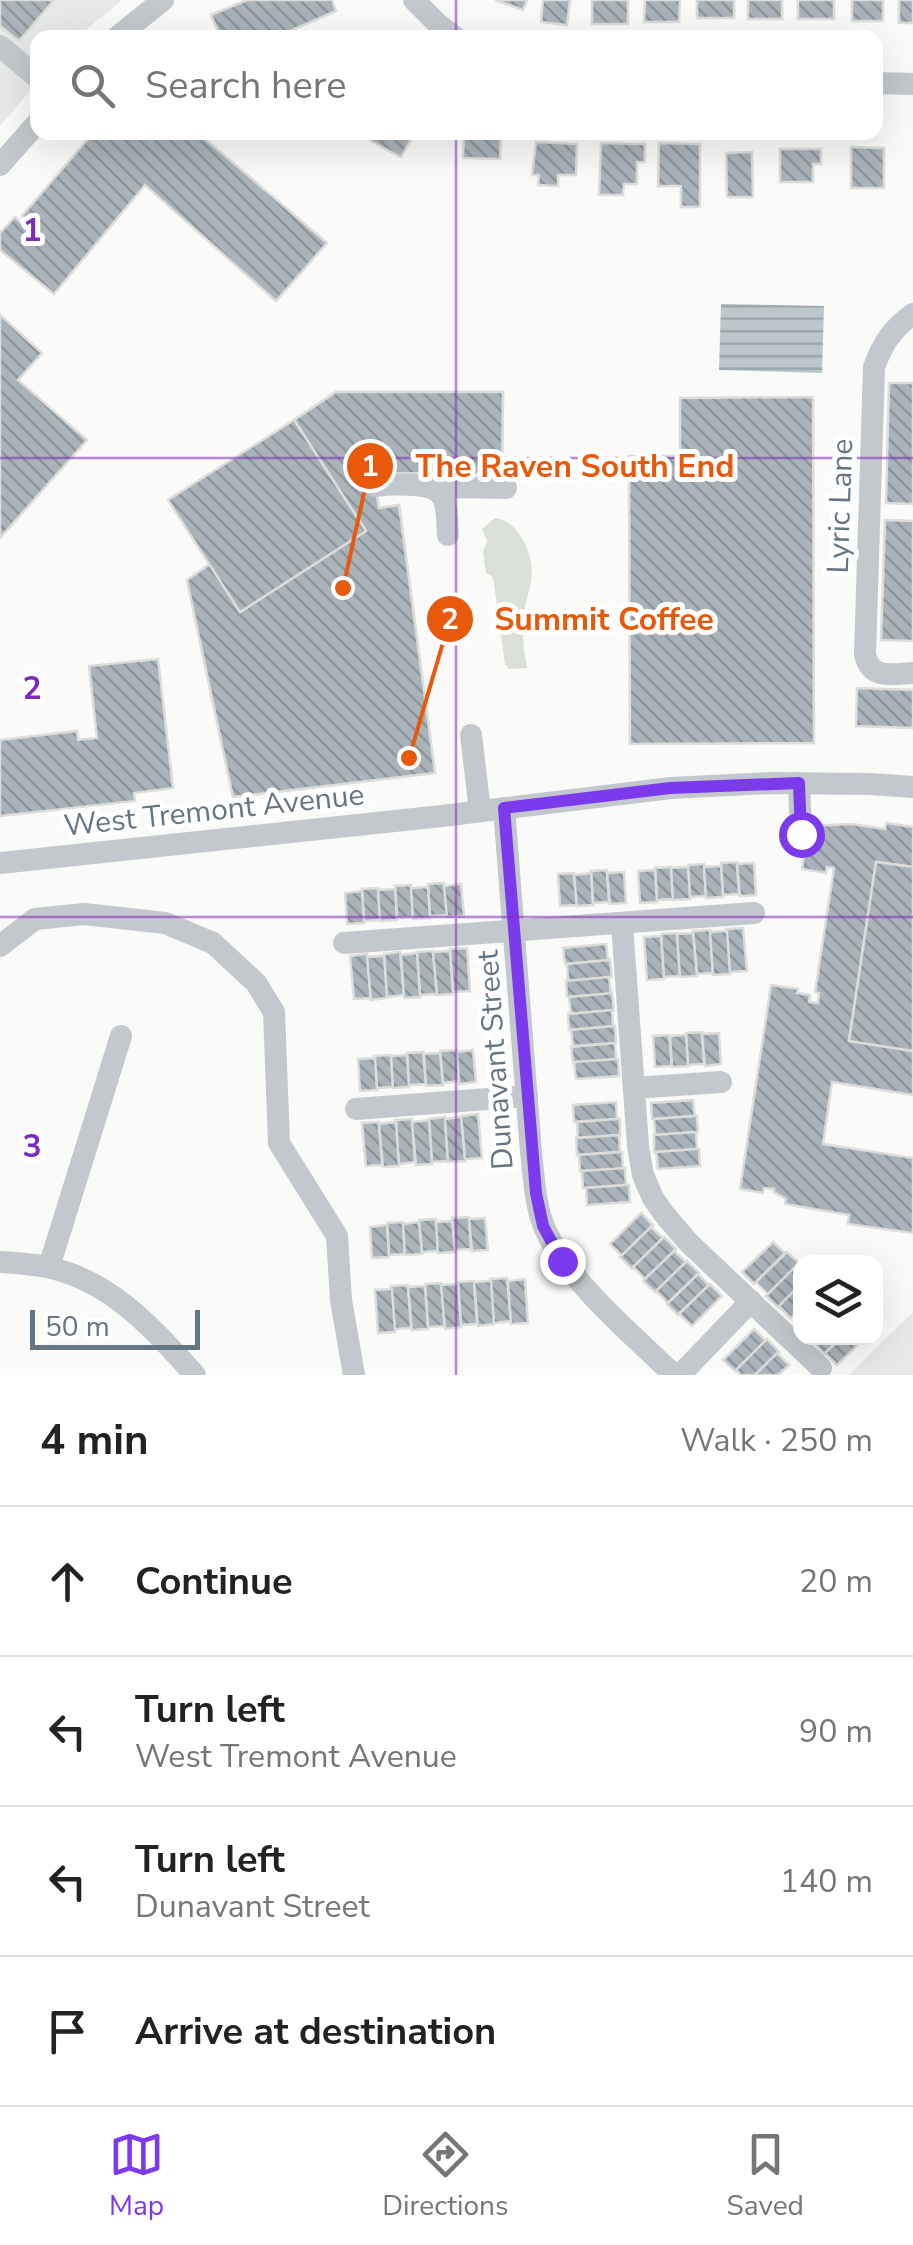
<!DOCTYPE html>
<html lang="en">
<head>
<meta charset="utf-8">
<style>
	body { margin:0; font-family:"Nunito Sans",sans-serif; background:#f6f6f6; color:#222 }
	.controls { position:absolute; right:30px; bottom:30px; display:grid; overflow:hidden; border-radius:20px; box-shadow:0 10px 40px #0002 }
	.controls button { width:90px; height:90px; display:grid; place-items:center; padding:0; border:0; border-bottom:2px solid #e0e0e0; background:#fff; color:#222; font:50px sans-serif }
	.scale { position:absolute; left:30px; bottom:25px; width:170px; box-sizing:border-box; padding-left:10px; border:5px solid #657683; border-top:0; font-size:28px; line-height:35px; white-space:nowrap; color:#657683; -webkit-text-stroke:8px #fff; paint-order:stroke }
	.stop { position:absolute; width:30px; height:30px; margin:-22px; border:8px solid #7c3aed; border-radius:50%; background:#fff }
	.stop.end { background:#7c3aed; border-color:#fff; box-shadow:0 2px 10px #0008 }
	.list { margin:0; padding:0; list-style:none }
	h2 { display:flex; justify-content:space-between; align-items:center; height:130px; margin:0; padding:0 40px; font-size:42px }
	h2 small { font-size:32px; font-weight:400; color:#767676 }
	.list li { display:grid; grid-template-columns:65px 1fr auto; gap:30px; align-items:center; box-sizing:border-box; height:150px; padding:0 40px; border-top:2px solid #e0e0e0 }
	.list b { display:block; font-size:38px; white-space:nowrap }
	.list p { margin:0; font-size:32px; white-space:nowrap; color:#767676 }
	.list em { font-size:32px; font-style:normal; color:#767676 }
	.icon { flex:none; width:55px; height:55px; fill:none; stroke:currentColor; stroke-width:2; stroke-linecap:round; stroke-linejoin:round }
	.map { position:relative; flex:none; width:913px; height:1375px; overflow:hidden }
	.search { position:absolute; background:#fff; box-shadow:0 10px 40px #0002; left:30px; right:30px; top:30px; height:110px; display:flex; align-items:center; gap:25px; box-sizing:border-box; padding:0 35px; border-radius:20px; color:#767676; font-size:38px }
	.sheet { height:730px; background:#fff }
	nav { display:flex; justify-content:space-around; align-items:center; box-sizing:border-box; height:140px; border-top:2px solid #e0e0e0; background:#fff; font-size:28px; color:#767676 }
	nav a { display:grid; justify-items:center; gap:5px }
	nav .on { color:#7c3aed }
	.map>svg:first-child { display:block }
	.built { fill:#e8e9e9 }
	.green { fill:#dadfd7 }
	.water { fill:url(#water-rules) }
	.building { fill:url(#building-back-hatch); stroke:#dcdcda; stroke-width:2.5; fill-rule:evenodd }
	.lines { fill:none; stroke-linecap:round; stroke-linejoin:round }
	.minor { stroke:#c3c8cc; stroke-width:22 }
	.route { stroke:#7c3aed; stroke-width:12 }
	.grid { fill:none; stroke:#7b2cbf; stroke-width:2.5; stroke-opacity:0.55 }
	.labels { text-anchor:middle; stroke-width:10; stroke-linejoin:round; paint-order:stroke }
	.street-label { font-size:30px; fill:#657683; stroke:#fff }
	.grid-label { font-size:32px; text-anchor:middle; font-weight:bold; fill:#7b2cbf; stroke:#fff; stroke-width:10; stroke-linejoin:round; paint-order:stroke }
	.leader { fill:none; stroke:#e8590c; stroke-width:4 }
	.callout-dot { fill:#e8590c; stroke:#fff; stroke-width:4 }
	.mark-label { font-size:30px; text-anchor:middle; font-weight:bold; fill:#fff }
	.callout-label { font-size:32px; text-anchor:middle; font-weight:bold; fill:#e8590c; stroke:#fff; stroke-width:10; stroke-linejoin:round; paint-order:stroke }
</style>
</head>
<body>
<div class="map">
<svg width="913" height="1375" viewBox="0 0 913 1375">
	<defs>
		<pattern id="water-rules" width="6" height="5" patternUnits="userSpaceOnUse" patternTransform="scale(2.5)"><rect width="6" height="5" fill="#bbc7cb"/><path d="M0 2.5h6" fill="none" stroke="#9ca6aa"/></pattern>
		<pattern id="building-back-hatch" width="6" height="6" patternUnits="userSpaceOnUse" patternTransform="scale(2.5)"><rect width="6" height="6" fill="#aab3b9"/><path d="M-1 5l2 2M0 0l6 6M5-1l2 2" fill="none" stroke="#8e969c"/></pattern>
	</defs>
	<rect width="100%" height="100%" fill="#fafaf8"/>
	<!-- built -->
	<g class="built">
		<path d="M0 0H122L77 37 38 38 37 83 0 126Z"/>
		<path d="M913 1312V1375H849L877 1347Z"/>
	</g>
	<!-- green -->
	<path class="green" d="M495 518C518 521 532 551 532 573 531 589 524 604 523 620 522 636 524 652 527 668L509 669 505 664 493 577 486 573 483 552 487 541 482 529Z"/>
	<!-- water -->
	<path class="water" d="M721 304 824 306 822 373 719 370Z"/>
	<!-- building -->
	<g class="building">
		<path d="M0 0H54L19 41 0 26Z"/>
		<path d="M247 0H332L336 11 274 38H221L211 15Z"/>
		<path d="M495 0H527L523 10Z"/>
		<path d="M543 0H570L567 25 541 22Z"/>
		<rect x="592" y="0" width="36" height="24"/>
		<path d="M645 0H680L679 22H644Z"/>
		<rect x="697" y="0" width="37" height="18"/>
		<rect x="748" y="0" width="34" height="19"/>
		<rect x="798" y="0" width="36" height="19"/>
		<rect x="852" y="0" width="31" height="21"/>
		<rect x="899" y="0" width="14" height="23"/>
		<path d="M94 132H197L327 243 276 301 145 185 54 294 0 250V233L15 217 28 229 32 225 22 216Z"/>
		<path d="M376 132H415L401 157 371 141Z"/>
		<path d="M464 132H501L500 159 463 158Z"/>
		<path d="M536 142 577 144 576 175H558V186L538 185 539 175H532Z"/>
		<path d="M601 143 645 144V162H637V184H624L623 195H599Z"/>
		<path d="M659 143 700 144V207H681V186H658Z"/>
		<path d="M851 147 884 148V188H851Z"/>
		<path d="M780 149H821V164H813V182H780Z"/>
		<path d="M752 152 753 197H727L726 153Z"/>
		<path d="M0 315 42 353 18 380 87 440 0 538Z"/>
		<path d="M889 383H913V504L886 503Z"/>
		<path d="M336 392H503L502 474 373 473 379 508 399 505 435 773 233 797 187 580 210 564 240 612 366 531 294 420ZM345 596 360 709 291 718 273 647 282 633Z"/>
		<path d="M336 392H503L502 474 373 473 379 508 399 505 435 773 233 797 187 580 210 564 240 612 366 531 294 420Z"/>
		<path d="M813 397 814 743 630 744 629 456H680V398Z"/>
		<path d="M294 420 366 531 240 612 168 500Z"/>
		<path d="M885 520 913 521V641L881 640Z"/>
		<path d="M158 659 173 788 134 793 135 801 0 816V740L77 731 78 740 97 738 89 666Z"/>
		<path d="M857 688 913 690V728L856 726Z"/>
		<path d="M886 823 913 827V867L876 862 849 1041 913 1051V1095L832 1082 823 1144 913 1158V1233L848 1224 849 1215 785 1204 786 1199 774 1192V1189L764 1188 763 1193 740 1189 771 985 798 989 797 993 810 995 809 1002 818 1003 819 993 815 992 834 868 827 867 826 873 802 869 808 826 852 824 885 829Z"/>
		<path d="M737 862 739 894 723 895 721 863Z"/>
		<path d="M876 862 913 867V1051L849 1041Z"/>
		<path d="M754 863 756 895 740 896 737 864Z"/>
		<path d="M704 864 706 896 690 897 688 865Z"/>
		<path d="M721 866 723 897 706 898 704 867Z"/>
		<path d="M671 867 673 899 657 900 655 868Z"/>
		<path d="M688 867 690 899 673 900 671 868Z"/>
		<path d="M607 870 609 902 593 903 591 871Z"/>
		<path d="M655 870 657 902 640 903 638 871Z"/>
		<path d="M624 872 626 903 610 904 607 873Z"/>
		<path d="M574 873 577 905 560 906 558 874Z"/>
		<path d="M591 873 593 905 577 906 574 875Z"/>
		<path d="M444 883 447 915 430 916 428 884Z"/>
		<path d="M461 884 464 916 447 917 444 886Z"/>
		<path d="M411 885 413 917 397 918 395 886Z"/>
		<path d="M428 887 430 918 413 919 411 888Z"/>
		<path d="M378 888 380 920 364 921 362 889Z"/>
		<path d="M395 889 397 920 380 921 378 890Z"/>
		<path d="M362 891 364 923 347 924 345 893Z"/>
		<path d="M743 928 747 971 730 972 726 929Z"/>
		<path d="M710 930 713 973 697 974 693 931Z"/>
		<path d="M727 931 730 974 713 975 710 932Z"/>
		<path d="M677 933 680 976 664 977 661 934Z"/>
		<path d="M693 933 697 976 680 977 677 934Z"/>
		<path d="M661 936 664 979 647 980 644 937Z"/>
		<path d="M606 944 608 960 565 964 563 948Z"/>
		<path d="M467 948 470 991 453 992 450 949Z"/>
		<path d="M433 951 437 994 420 995 417 952Z"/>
		<path d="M450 951 453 994 437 995 433 952Z"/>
		<path d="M400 952 404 995 387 997 384 954Z"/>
		<path d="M417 953 420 997 404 998 401 955Z"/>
		<path d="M367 954 371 998 354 999 350 956Z"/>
		<path d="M384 956 387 998 371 1000 367 957Z"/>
		<path d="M610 960 612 977 568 981 567 964Z"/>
		<path d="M609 977 611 994 567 997 566 981Z"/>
		<path d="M612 993 614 1010 571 1014 569 997Z"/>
		<path d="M612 1010 613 1026 569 1030 568 1014Z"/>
		<path d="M615 1026 616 1043 573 1046 571 1030Z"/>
		<path d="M702 1032 704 1064 688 1065 686 1033Z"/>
		<path d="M719 1033 721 1064 705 1066 702 1034Z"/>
		<path d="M669 1035 672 1066 655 1067 653 1036Z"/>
		<path d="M686 1035 688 1066 672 1067 670 1036Z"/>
		<path d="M615 1043 616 1059 573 1063 571 1047Z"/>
		<path d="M457 1050 459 1081 443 1083 440 1051Z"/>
		<path d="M473 1050 476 1082 459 1084 457 1052Z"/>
		<path d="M423 1052 426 1084 409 1085 407 1053Z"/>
		<path d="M440 1053 443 1085 426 1086 424 1054Z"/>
		<path d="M391 1055 393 1087 377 1088 374 1056Z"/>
		<path d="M407 1055 409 1087 393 1088 391 1056Z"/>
		<path d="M375 1058 377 1090 360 1091 358 1059Z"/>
		<path d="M618 1059 619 1076 576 1079 574 1062Z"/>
		<path d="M693 1100 695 1116 652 1119 651 1103Z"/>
		<path d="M616 1102 617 1119 574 1122 573 1105Z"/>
		<path d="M478 1114 482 1158 465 1159 461 1116Z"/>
		<path d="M695 1116H697L698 1132 655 1135 654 1119Z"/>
		<path d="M445 1117 448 1161 432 1162 429 1119Z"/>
		<path d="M461 1117 465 1161 448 1162 445 1119Z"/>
		<path d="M412 1119 415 1162 399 1164 395 1120Z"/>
		<path d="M617 1119H620V1135L578 1138 577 1122Z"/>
		<path d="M429 1120 432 1164 416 1165 412 1122Z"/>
		<path d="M379 1122 382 1165 366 1166 362 1123Z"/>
		<path d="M396 1122 399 1166 383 1167 379 1124Z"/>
		<path d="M696 1132 697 1149 654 1152V1135Z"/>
		<path d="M619 1135 620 1152 577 1155 576 1138Z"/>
		<path d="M697 1149H699L700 1166 658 1169 656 1152Z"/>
		<path d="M620 1152H622L623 1169 580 1171 579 1155Z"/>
		<path d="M625 1168 626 1185 583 1188 582 1171Z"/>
		<path d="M626 1185H629L630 1202 587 1205 586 1188Z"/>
		<path d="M641 1213 653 1225 622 1256 610 1244Z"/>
		<path d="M469 1217 471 1249 455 1250 452 1218Z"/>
		<path d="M485 1218 488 1250 472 1251 469 1219Z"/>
		<path d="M436 1219 438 1251 422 1252 419 1220Z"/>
		<path d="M452 1221 455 1252 438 1253 436 1222Z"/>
		<path d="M403 1222 405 1254 389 1255 387 1223Z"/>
		<path d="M419 1222 422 1254 405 1255 403 1224Z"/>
		<path d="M387 1225 389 1257 372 1258 370 1227Z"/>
		<path d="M651 1227 663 1238 632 1269 620 1257Z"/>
		<path d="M664 1237 676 1249 645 1279 633 1267Z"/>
		<path d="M773 1242 785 1253 754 1284 742 1272Z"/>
		<path d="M674 1251 686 1262 655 1292 643 1281Z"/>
		<path d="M787 1252 799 1263 768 1294 756 1282Z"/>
		<path d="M687 1261 699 1273 668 1303 656 1291Z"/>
		<path d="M797 1265 800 1268V1285L778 1307 766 1296Z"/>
		<path d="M698 1274 709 1285 678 1315 667 1304Z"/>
		<path d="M507 1278 511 1321 494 1323 490 1279Z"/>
		<path d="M525 1279 528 1323 511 1324 508 1281Z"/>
		<path d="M474 1281 477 1324 461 1325 458 1282Z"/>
		<path d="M491 1281 494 1324 478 1326 474 1282Z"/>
		<path d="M441 1283 445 1326 428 1327 425 1284Z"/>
		<path d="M458 1284 461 1327 445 1329 441 1285Z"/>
		<path d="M710 1284 722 1296 692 1326 679 1314Z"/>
		<path d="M408 1285 411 1328 395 1329 391 1286Z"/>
		<path d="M800 1285V1308L791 1318 779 1306Z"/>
		<path d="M425 1286 428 1329 412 1330 408 1287Z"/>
		<path d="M392 1289 395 1332 378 1333 375 1290Z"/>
		<path d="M754 1329 766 1341 735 1371 723 1360Z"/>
		<path d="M818 1338H841L824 1354 813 1342Z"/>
		<path d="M841 1338H865L837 1365 825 1353Z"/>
		<path d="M767 1339 779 1352 755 1375H741L736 1370Z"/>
		<path d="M777 1353 789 1365 778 1375H755Z"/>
	</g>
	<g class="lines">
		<!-- minor -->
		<g class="minor">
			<path d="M414 0 438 24 456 38"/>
			<path d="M116 38 163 0"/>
			<path d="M0 46 38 78"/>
			<path d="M876 83 913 84"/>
			<path d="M0 165 38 122"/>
			<path d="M913 314C892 329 883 343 874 367L865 654C870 680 892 674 913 673"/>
			<path d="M375 486C390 484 430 482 441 494 448 504 447 523 448 535"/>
			<path d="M440 494 454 487 506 488"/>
			<path d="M471 735 480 811"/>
			<path d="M799 783 801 834"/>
			<path d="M504 808 531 1152C534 1178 535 1206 545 1229 570 1284 631 1333 674 1375"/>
			<path d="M0 863 442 816 671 788 770 783 870 784 913 787"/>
			<path d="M622 924 638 1146 643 1175 653 1198 664 1214 689 1243 821 1368"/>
			<path d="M344 943 754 913"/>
			<path d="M0 946 35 919 84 914 165 923 213 943 256 983 274 1012 279 1143 337 1236 341 1300 354 1375"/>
			<path d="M634 1088 721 1082"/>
			<path d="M356 1109 527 1096"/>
			<path d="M0 1262C15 1263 31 1264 47 1267 112 1281 152 1328 195 1375"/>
			<path d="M49 1267 121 1036"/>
			<path d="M680 1375 751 1301"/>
		</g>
	</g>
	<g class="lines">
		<!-- route -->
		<path class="route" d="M562 1261 543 1226 536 1193 504 808 670 788 799 783 801 834"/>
	</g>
	<!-- grid -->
	<path class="grid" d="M456 0V38M456 132V1375M0 458H913M0 917H913"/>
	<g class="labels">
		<!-- street labels -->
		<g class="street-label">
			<text transform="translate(840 506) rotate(-88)" y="10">Lyric Lane</text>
			<text transform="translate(214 810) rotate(-6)" y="10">West Tremont Avenue</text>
			<text transform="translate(495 1060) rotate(-94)" y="10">Dunavant Street</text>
		</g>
	</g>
	<g class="grid-label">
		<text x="32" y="241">1</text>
		<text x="32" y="699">2</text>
		<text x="32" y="1157">3</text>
	</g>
	<!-- callouts -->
	<path class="leader" d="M343 588L370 466M409 758L450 619"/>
	<g class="callout-dot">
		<circle cx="343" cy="588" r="10"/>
		<circle cx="409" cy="758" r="10"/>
		<circle cx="370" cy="466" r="25"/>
		<circle cx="450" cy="619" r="25"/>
	</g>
	<g class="mark-label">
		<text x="370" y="476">1</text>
		<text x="450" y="629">2</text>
	</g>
	<g class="callout-label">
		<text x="575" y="477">The Raven South End</text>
		<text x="604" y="630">Summit Coffee</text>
	</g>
</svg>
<div class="controls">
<button><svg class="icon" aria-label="layers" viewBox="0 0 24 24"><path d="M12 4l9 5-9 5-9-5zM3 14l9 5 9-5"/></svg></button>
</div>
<div class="scale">50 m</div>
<div class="stop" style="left:801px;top:834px"></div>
<div class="stop end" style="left:562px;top:1261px"></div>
<div class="search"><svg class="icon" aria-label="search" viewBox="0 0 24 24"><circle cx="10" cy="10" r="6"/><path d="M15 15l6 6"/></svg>Search here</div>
</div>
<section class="sheet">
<h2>4 min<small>Walk · 250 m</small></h2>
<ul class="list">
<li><svg class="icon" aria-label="ahead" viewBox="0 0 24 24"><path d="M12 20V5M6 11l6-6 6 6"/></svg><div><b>Continue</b></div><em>20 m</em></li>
<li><svg class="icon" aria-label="left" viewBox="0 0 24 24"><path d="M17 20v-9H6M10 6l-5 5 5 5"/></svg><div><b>Turn left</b><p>West Tremont Avenue</p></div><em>90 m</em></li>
<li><svg class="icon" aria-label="left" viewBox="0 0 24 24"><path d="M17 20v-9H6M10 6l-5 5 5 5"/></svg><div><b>Turn left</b><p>Dunavant Street</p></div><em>140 m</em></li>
<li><svg class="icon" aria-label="arrive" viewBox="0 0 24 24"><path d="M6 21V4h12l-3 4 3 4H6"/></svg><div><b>Arrive at destination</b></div></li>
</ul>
</section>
<nav>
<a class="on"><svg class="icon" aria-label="map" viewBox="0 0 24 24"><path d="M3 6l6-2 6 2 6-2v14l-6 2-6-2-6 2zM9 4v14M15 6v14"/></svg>Map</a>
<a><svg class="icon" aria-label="directions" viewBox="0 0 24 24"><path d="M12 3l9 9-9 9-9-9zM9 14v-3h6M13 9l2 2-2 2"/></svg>Directions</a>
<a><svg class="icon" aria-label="saved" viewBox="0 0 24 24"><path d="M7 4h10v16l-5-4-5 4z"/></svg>Saved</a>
</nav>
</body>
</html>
